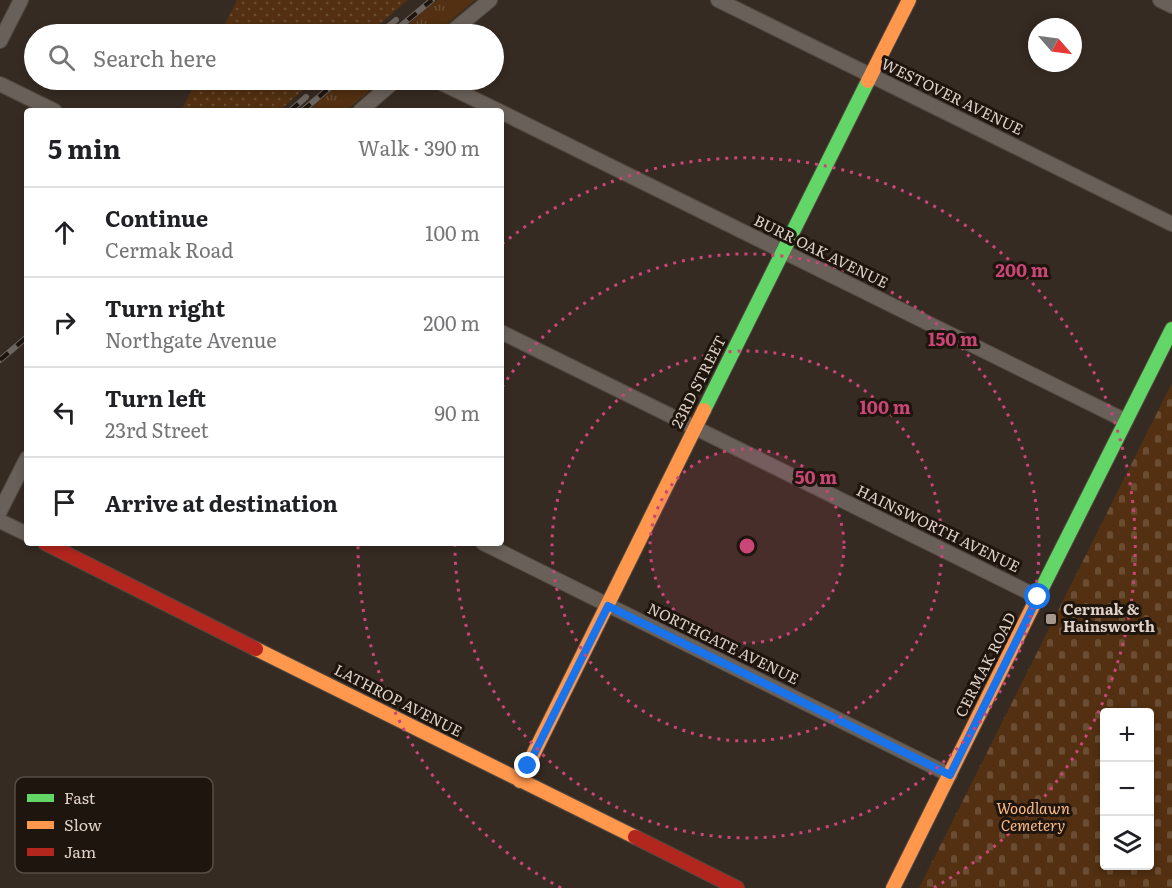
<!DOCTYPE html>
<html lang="en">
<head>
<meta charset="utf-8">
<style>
	body { margin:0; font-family:Literata,serif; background:#f2f2f2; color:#202124 }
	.controls { position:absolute; right:18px; bottom:18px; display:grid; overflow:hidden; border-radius:6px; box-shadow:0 3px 9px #0003 }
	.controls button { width:54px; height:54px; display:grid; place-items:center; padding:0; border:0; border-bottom:2px solid #e0e0e0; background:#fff; color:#202124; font:30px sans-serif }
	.compass { position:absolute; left:1028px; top:18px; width:54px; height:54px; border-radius:50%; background:#fff; box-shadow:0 3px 9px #0003; rotate:118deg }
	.stop { position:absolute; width:18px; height:18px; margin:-14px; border:4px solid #1a73e8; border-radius:50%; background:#fff }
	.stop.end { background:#1a73e8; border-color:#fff; box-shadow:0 2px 6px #0008 }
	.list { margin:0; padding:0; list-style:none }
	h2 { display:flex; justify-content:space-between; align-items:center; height:78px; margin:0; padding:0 24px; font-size:26px }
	h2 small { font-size:20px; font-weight:400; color:#757577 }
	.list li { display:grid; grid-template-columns:39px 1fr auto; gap:18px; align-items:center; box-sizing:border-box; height:90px; padding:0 24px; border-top:2px solid #e0e0e0 }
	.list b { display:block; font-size:22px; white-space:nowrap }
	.list p { margin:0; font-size:20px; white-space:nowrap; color:#757577 }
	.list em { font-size:20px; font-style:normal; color:#757577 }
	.icon { flex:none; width:33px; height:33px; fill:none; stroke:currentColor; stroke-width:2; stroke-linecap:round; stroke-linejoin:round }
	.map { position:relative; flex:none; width:1172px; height:888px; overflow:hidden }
	.search { position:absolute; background:#fff; box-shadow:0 3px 9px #0003; left:24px; top:24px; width:480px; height:66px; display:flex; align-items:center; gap:15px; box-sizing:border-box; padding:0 21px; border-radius:33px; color:#757577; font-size:22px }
	.panel { position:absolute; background:#fff; box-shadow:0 3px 9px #0003; left:24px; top:108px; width:480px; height:438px; border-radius:6px }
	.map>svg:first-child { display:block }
	.grass { fill:url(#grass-tufts) }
	.cemetery { fill:url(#cemetery-stones); fill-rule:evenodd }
	.park { fill:url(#park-dots) }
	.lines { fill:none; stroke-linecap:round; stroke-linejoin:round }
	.street-casing { stroke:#524941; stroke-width:16 }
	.fast-casing { stroke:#524941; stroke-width:16 }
	.slow-casing { stroke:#524941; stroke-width:16 }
	.jam-casing { stroke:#524941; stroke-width:16 }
	.street { stroke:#696059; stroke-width:14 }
	.fast { stroke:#63d668; stroke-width:14 }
	.slow { stroke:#ff974d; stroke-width:14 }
	.jam { stroke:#b3261e; stroke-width:14 }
	.rail-casing { stroke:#6c645e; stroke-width:6 }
	.rail { stroke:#1e150e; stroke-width:4; stroke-dasharray:11; stroke-linecap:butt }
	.route { stroke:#1a73e8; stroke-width:8 }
	.ring { fill:none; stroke:#c94676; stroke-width:3; stroke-dasharray:3 6 }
	.poi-dot { fill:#a4978d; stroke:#1e150e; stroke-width:2 }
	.labels { text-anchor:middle; stroke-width:6; stroke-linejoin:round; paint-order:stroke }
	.street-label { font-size:15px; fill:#dfd1c7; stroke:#1e150e }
	.poi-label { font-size:15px; font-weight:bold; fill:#dfd1c7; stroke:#1e150e; text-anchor:start }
	.park-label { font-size:15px; font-style:italic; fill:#feba84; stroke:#1e150e }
	.key { fill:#1e150e; stroke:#584d46; stroke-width:1.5 }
	.key-label { font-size:16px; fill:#dfd1c7 }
	.centre { fill:#c94676; stroke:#1e150e; stroke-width:3 }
	.ring-label { font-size:18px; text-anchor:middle; font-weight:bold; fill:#c94676; stroke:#1e150e; stroke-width:6; stroke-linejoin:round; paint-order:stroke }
</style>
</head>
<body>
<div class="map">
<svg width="1172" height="888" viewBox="0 0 1172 888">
	<defs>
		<pattern id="grass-tufts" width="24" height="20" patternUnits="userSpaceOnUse" patternTransform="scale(1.5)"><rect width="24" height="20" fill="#523011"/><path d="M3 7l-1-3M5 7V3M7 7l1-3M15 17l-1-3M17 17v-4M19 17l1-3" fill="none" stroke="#6a4d32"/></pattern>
		<pattern id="cemetery-stones" width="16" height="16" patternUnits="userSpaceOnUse" patternTransform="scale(1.5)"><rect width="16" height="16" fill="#523011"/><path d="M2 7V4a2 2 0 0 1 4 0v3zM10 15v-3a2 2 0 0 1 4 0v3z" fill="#6a4d32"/></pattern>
		<pattern id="park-dots" width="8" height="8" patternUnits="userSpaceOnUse" patternTransform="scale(1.5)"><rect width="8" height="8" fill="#523011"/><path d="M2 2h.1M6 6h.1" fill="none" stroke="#6a4d32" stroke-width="1.8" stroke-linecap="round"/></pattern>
	</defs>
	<rect width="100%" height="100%" fill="#362b22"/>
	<!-- grass -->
	<g class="grass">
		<path d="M437 0H475L435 34H397Z"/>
		<path d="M344 80H382L346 111H307Z"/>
	</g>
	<!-- cemetery -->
	<path class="cemetery" d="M1172 383V888H919ZM1104 712H1150V866H1104Z"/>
	<!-- park -->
	<g class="park">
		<path d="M237 0H408L368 34H220Z"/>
		<path d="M197 80H315L279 111H181Z"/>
	</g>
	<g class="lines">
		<!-- street casing -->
		<g class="street-casing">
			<g id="street">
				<path d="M718 0 1172 224"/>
				<path d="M1160 0 1172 6"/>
				<path d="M449 34 490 0"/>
				<path d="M0 41 21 0"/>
				<path d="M435 80 499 111"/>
				<path d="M0 84 55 111"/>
				<path d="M360 111 396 80"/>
				<path d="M501 112 1126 421"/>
				<path d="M501 332 1038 597"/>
				<path d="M0 511 27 458"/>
				<path d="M0 521 27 534"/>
				<path d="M483 543 950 775"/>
			</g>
		</g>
		<!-- fast casing -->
		<g class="fast-casing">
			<g id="fast">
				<path d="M704 410 868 81"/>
				<path d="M1040 592 1172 329"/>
			</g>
		</g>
		<!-- slow casing -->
		<g class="slow-casing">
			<g id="slow">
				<path d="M868 81 909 0"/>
				<path d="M256 649 635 837"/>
				<path d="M520 781 704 410"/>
				<path d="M893 888 1040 592"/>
			</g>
		</g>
		<!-- jam casing -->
		<g class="jam-casing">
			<g id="jam">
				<path d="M45 543 256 649"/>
				<path d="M635 837 737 888"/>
			</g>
		</g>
		<!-- street -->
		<use href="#street" class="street"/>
		<!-- fast -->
		<use href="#fast" class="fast"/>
		<!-- slow -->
		<use href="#slow" class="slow"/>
		<!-- jam -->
		<use href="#jam" class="jam"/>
		<!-- rail casing -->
		<g class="rail-casing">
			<g id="rail">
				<path d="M379 34 396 20"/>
				<path d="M391 34 432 0"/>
				<path d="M290 111 306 97"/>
				<path d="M302 111 339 80"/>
				<path d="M0 360 27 337"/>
			</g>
		</g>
		<!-- rail -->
		<use href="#rail" class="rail"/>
	</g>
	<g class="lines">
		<!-- route -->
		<path class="route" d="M528 766 608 606 950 775 1038 597"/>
	</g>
	<!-- distance rings -->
	<circle cx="747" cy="546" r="97" fill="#c94676" fill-opacity=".12"/>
	<g class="ring">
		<circle cx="747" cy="546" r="97"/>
		<circle cx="747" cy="546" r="195"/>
		<path d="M502 387A292 292 0 1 1 455 543"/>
		<path d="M561 888A389 389 0 0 1 358 546M502 244A389 389 0 1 1 933 888"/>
	</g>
	<!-- markers -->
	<rect class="poi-dot" x="1045" y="613" width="12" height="12" rx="3"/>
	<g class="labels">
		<!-- street labels -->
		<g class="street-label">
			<text transform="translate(952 97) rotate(26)" y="5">WESTOVER AVENUE</text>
			<text transform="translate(821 252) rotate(26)" y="5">BURR OAK AVENUE</text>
			<text transform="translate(699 382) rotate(-63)" y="5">23RD STREET</text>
			<text transform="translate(938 529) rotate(26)" y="5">HAINSWORTH AVENUE</text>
			<text transform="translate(723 644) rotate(26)" y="5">NORTHGATE AVENUE</text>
			<text transform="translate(986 665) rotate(-63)" y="5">CERMAK ROAD</text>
			<text transform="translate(398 701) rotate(27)" y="5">LATHROP AVENUE</text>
		</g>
		<!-- poi labels -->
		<g class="poi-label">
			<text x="1063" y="615">Cermak &amp;<tspan x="1063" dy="17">Hainsworth</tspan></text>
		</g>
		<!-- park labels -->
		<g class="park-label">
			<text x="1033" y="814">Woodlawn<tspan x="1033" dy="17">Cemetery</tspan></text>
		</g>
	</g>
	<!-- legend -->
	<rect x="15" y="777" width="198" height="96" rx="9" class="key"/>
	<rect x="27" y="794" width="27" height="8" fill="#63d668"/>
	<rect x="27" y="821" width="27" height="8" fill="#ff974d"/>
	<rect x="27" y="848" width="27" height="8" fill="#b3261e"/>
	<g class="key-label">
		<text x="64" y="804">Fast</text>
		<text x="64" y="831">Slow</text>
		<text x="64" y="858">Jam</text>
	</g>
	<circle cx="747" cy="546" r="9" class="centre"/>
	<g class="ring-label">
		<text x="1022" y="277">200 m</text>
		<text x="953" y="346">150 m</text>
		<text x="885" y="414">100 m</text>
		<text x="816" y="484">50 m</text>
	</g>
</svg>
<div class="controls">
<button>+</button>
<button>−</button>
<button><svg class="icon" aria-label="layers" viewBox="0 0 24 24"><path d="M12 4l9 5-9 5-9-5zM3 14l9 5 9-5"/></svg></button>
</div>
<svg class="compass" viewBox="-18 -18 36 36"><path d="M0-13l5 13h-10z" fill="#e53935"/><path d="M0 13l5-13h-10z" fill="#757577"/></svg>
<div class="stop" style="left:1038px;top:597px"></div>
<div class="stop end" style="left:528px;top:766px"></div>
<div class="search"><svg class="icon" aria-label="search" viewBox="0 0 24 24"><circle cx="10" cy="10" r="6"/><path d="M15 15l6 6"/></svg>Search here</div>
<section class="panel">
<h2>5 min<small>Walk · 390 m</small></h2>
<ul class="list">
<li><svg class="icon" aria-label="ahead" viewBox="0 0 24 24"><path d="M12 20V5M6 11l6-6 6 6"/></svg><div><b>Continue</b><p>Cermak Road</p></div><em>100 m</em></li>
<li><svg class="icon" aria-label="right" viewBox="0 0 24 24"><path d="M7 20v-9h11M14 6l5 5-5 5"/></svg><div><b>Turn right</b><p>Northgate Avenue</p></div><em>200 m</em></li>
<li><svg class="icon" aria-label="left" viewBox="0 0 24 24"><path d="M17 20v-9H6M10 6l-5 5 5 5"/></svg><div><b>Turn left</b><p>23rd Street</p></div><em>90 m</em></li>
<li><svg class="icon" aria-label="arrive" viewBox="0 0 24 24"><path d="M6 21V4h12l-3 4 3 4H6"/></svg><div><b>Arrive at destination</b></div></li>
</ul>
</section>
</div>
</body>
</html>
